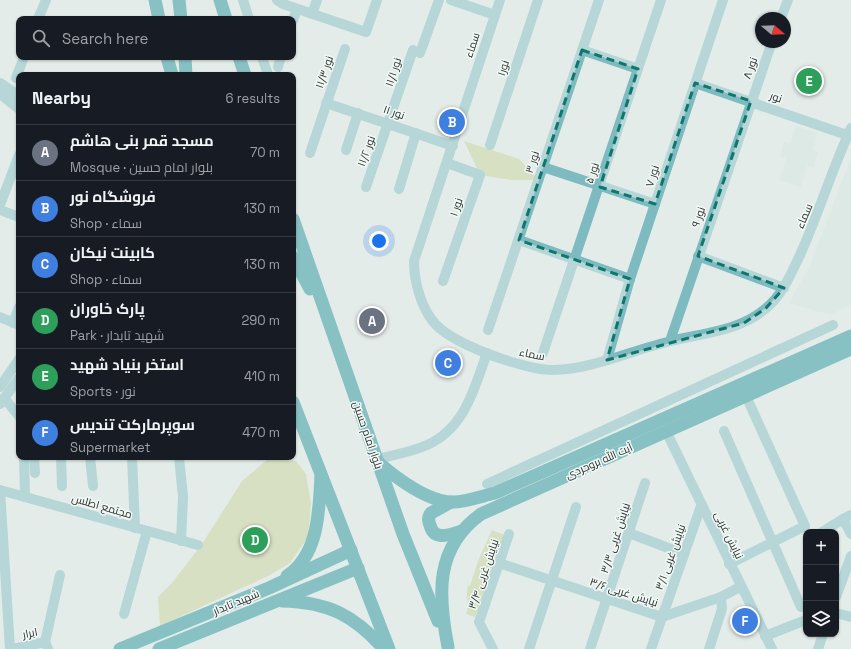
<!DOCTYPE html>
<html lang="en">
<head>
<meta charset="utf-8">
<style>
	body { margin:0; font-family:"Space Grotesk",Cairo,sans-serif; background:#242831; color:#f1f3f6 }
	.controls { position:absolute; right:12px; bottom:12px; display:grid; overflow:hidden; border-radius:8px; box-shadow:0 1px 3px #0004 }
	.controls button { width:36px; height:36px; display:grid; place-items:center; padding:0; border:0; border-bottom:1px solid #363941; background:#171b24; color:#f1f3f6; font:20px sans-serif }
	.compass { position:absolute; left:755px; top:12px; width:36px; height:36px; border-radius:50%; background:#171b24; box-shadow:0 1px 3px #0004; rotate:109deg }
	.you { position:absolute; left:379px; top:241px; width:14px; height:14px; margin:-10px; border:3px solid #fff; border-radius:50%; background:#1a73e8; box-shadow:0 0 0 6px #1a73e833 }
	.badge { display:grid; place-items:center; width:26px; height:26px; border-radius:50%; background:#1a73e8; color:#fff; font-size:13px; font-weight:700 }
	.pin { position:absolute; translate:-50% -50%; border:2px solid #fff; box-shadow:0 1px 4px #0006 }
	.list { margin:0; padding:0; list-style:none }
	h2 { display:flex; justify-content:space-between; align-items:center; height:52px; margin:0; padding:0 16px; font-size:17px }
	h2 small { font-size:13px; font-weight:400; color:#9ea1a6 }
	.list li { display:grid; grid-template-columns:26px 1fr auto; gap:12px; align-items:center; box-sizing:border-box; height:56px; padding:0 16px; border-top:1px solid #363941 }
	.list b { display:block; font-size:15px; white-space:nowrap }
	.list p { margin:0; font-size:13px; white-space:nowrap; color:#9ea1a6 }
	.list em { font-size:13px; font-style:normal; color:#9ea1a6 }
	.icon { flex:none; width:22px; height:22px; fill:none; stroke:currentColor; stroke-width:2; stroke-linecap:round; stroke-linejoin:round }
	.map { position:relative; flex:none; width:851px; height:649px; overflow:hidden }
	.search { position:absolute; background:#171b24; box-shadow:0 1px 3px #0004; left:16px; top:16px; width:280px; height:44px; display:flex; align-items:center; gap:10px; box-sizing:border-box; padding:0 14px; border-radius:8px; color:#9ea1a6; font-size:15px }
	.panel { position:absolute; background:#171b24; box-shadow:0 1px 3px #0004; left:16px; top:72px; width:280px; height:388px; border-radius:8px }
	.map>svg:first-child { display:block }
	.built { fill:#d3e4de }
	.green { fill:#c7d094 }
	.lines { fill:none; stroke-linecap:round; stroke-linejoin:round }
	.minor { stroke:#7ebbc0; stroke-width:10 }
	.major { stroke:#178d95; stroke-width:13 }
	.marked { fill:none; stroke:#0f766e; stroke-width:3; stroke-dasharray:8 5; stroke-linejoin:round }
	.labels { text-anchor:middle; stroke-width:3; stroke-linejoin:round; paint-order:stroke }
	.street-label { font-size:11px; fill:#2b2e2d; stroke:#f1f9f6 }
</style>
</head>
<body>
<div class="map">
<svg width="851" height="649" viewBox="0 0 851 649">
	<rect width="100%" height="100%" fill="#e4ece9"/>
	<!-- built -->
	<g class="built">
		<path d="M796 126 818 133 813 150 818 152 813 168 807 166 801 187 779 180 786 158 780 156 784 142 790 143Z"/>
		<path d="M851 158V305L830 315 789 303 810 265Z"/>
	</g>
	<!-- green -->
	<g class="green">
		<path d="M464 141 519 159 539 180H512L480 175Z"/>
		<path d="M268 459 296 461 306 474 311 504 308 537 290 563 268 576 160 626 158 597 171 584 202 544 242 481Z"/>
		<path d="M492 530 505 535 475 617 466 614C470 604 465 595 468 585L470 586 478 561Z"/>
	</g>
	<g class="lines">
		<!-- minor -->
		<g class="minor">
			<path d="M243 0 249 19"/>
			<path d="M277 0 283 4 366 32 377 0"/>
			<path d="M451 0 495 15"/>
			<path d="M500 0 414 261C414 280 420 304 432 320 449 344 525 370 553 370 594 369 632 350 671 341 703 333 739 331 765 309 782 296 791 274 800 255 819 213 832 169 851 128"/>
			<path d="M312 14 317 0"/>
			<path d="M781 18 788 0"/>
			<path d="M38 19 46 0"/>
			<path d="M293 20 297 9"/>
			<path d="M582 50 638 69"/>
			<path d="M420 53 439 0"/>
			<path d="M262 57 268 75"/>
			<path d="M278 67 281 57"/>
			<path d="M16 78 24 57"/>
			<path d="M0 83 19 96"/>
			<path d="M695 83 847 135"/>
			<path d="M0 94 19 109"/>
			<path d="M326 103 453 146"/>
			<path d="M490 145 538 0"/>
			<path d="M346 150 358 113"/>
			<path d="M310 153 345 49"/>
			<path d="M543 167 655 204"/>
			<path d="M366 187 413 50"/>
			<path d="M399 189 416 133"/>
			<path d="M0 205 19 155"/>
			<path d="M0 210 19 217"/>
			<path d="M519 240 630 279"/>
			<path d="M698 256 784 288"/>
			<path d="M443 281 480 175 447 163"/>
			<path d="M0 317 19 325"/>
			<path d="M13 323 19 307"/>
			<path d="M488 330 599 0"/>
			<path d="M670 341 772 42"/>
			<path d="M543 353 661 0"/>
			<path d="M607 360 630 279 723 0"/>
			<path d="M0 387 19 359"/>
			<path d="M4 398 19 416"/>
			<path d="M0 404 19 378"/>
			<path d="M666 431 772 649"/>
			<path d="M724 431 801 607"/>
			<path d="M24 457 25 497"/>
			<path d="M34 457 35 473"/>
			<path d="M61 457 62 486"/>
			<path d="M90 457 93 486"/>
			<path d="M132 457 135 528"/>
			<path d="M179 457 183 497 181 541"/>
			<path d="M377 459C393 455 412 452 427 445 465 428 474 389 487 353"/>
			<path d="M487 484 833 325"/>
			<path d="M0 490 198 545"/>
			<path d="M0 490 10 649"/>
			<path d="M851 515 843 519 851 534"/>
			<path d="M822 532 843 519"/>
			<path d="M629 533 684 554"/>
			<path d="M499 563 662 617 721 597 740 587"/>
			<path d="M729 564 805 526 746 396"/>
			<path d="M836 597 851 556"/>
			<path d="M836 613 851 617"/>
			<path d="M124 614 147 531"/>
			<path d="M765 636 806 620"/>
			<path d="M45 642 60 575"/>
			<path d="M13 649 45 642 48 649"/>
			<path d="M493 649 479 622 509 534"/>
			<path d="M529 649 576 507"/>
			<path d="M590 649 645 483"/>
			<path d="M651 649 701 506"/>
			<path d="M709 649 722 609 721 597"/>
			<path d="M818 649 823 634"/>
		</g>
		<!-- major -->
		<g class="major">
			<path d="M155 0 159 19"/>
			<path d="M179 0 181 19"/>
			<path d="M220 0 226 19"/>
			<path d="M167 57 172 75"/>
			<path d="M185 57 186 75"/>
			<path d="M239 57 245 75"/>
			<path d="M293 219 403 534 438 621"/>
			<path d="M293 257 310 289"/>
			<path d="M293 402 389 649"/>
			<path d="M378 462C396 478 428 502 453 502 466 502 482 496 495 493L851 336"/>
			<path d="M451 502 431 513C428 517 428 521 430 525 434 542 451 534 462 531"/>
			<path d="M287 576C319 555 319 510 321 476"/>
			<path d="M282 601C328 602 354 615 384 649"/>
			<path d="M448 647C438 596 434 548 481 514L851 349"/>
			<path d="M120 649 269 588 351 550"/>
			<path d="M159 649 358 568"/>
		</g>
	</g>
	<!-- marked area -->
	<path d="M0 0H851V649H0ZM582 50 638 69 600 187 655 204 695 83 751 101 698 256 784 288 766 308 744 323 607 360 630 279 519 240Z" fill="#e4ece9" fill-opacity=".55" fill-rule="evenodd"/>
	<path class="marked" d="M582 50 638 69 600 187 655 204 695 83 751 101 698 256 784 288 766 308 744 323 607 360 630 279 519 240Z"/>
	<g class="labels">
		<!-- street labels -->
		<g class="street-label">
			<text transform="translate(472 45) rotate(-72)" y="4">سماء</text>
			<text transform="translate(503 68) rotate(-72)" y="4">نور۱</text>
			<text transform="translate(750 68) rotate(-70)" y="4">نور ۸</text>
			<text transform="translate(324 72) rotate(-71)" y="4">نور ۱۱/۳</text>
			<text transform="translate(393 72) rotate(-72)" y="4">نور ۱۱/۱</text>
			<text transform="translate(776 97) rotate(19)" y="4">نور</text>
			<text transform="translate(394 112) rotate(19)" y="4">نور ۱۱</text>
			<text transform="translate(366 151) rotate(-70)" y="4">نور ۱۱/۲</text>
			<text transform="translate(532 162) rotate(-72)" y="4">نور ۳</text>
			<text transform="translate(592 173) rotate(-72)" y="4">نور ۵</text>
			<text transform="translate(652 176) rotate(-72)" y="4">نور ۷</text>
			<text transform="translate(456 207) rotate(-71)" y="4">نور ۱</text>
			<text transform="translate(804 216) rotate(-67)" y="4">سماء</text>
			<text transform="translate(698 217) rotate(-71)" y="4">نور ۹</text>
			<text transform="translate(532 354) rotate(11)" y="4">سماء</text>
			<text transform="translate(368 435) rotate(71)" y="4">بلوار امام حسین</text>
			<text transform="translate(599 461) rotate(-24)" y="4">آیت الله بروجردی</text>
			<text transform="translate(102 506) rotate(16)" y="4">مجتمع اطلس</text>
			<text transform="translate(729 535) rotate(64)" y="4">نیایش غربی</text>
			<text transform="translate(615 538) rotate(-72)" y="4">نیایش غربی ۳/۳</text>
			<text transform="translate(670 557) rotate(-70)" y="4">نیایش غربی ۳/۱</text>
			<text transform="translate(483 574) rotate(-71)" y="4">نیایش غربی ۳/۴</text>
			<text transform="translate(624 592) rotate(18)" y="4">نیایش غربی ۳/۶</text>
			<text transform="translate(236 602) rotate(-23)" y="4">شهید تابدار</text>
			<text transform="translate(30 633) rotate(-11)" y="4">ابرار</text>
		</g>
	</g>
</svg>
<div class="controls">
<button>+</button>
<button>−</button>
<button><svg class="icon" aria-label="layers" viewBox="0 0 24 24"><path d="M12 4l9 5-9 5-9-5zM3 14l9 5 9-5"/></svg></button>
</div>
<svg class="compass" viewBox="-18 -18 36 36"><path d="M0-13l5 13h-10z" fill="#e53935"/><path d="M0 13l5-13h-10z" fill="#9ea1a6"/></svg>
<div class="you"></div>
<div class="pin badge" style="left:372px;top:321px;background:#6b7280">A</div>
<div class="pin badge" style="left:452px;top:122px;background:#3f7fe0">B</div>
<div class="pin badge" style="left:448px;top:363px;background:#3f7fe0">C</div>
<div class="pin badge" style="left:255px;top:540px;background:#2e9e5b">D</div>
<div class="pin badge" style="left:809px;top:81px;background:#2e9e5b">E</div>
<div class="pin badge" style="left:745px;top:621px;background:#3f7fe0">F</div>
<div class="search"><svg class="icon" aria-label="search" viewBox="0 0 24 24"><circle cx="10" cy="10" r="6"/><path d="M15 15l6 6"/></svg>Search here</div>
<section class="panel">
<h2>Nearby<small>6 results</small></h2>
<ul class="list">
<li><span class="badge" style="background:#6b7280">A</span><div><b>مسجد قمر بنی هاشم</b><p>Mosque · بلوار امام حسین</p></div><em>70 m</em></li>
<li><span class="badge" style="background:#3f7fe0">B</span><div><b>فروشگاه نور</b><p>Shop · سماء</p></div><em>130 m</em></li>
<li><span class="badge" style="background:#3f7fe0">C</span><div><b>کابینت نیکان</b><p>Shop · سماء</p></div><em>130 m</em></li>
<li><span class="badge" style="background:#2e9e5b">D</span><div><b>پارک خاوران</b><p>Park · شهید تابدار</p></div><em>290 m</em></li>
<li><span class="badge" style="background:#2e9e5b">E</span><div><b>استخر بنیاد شهید</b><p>Sports · نور</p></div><em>410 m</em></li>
<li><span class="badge" style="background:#3f7fe0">F</span><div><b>سوپرمارکت تندیس</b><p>Supermarket</p></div><em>470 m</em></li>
</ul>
</section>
</div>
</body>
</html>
